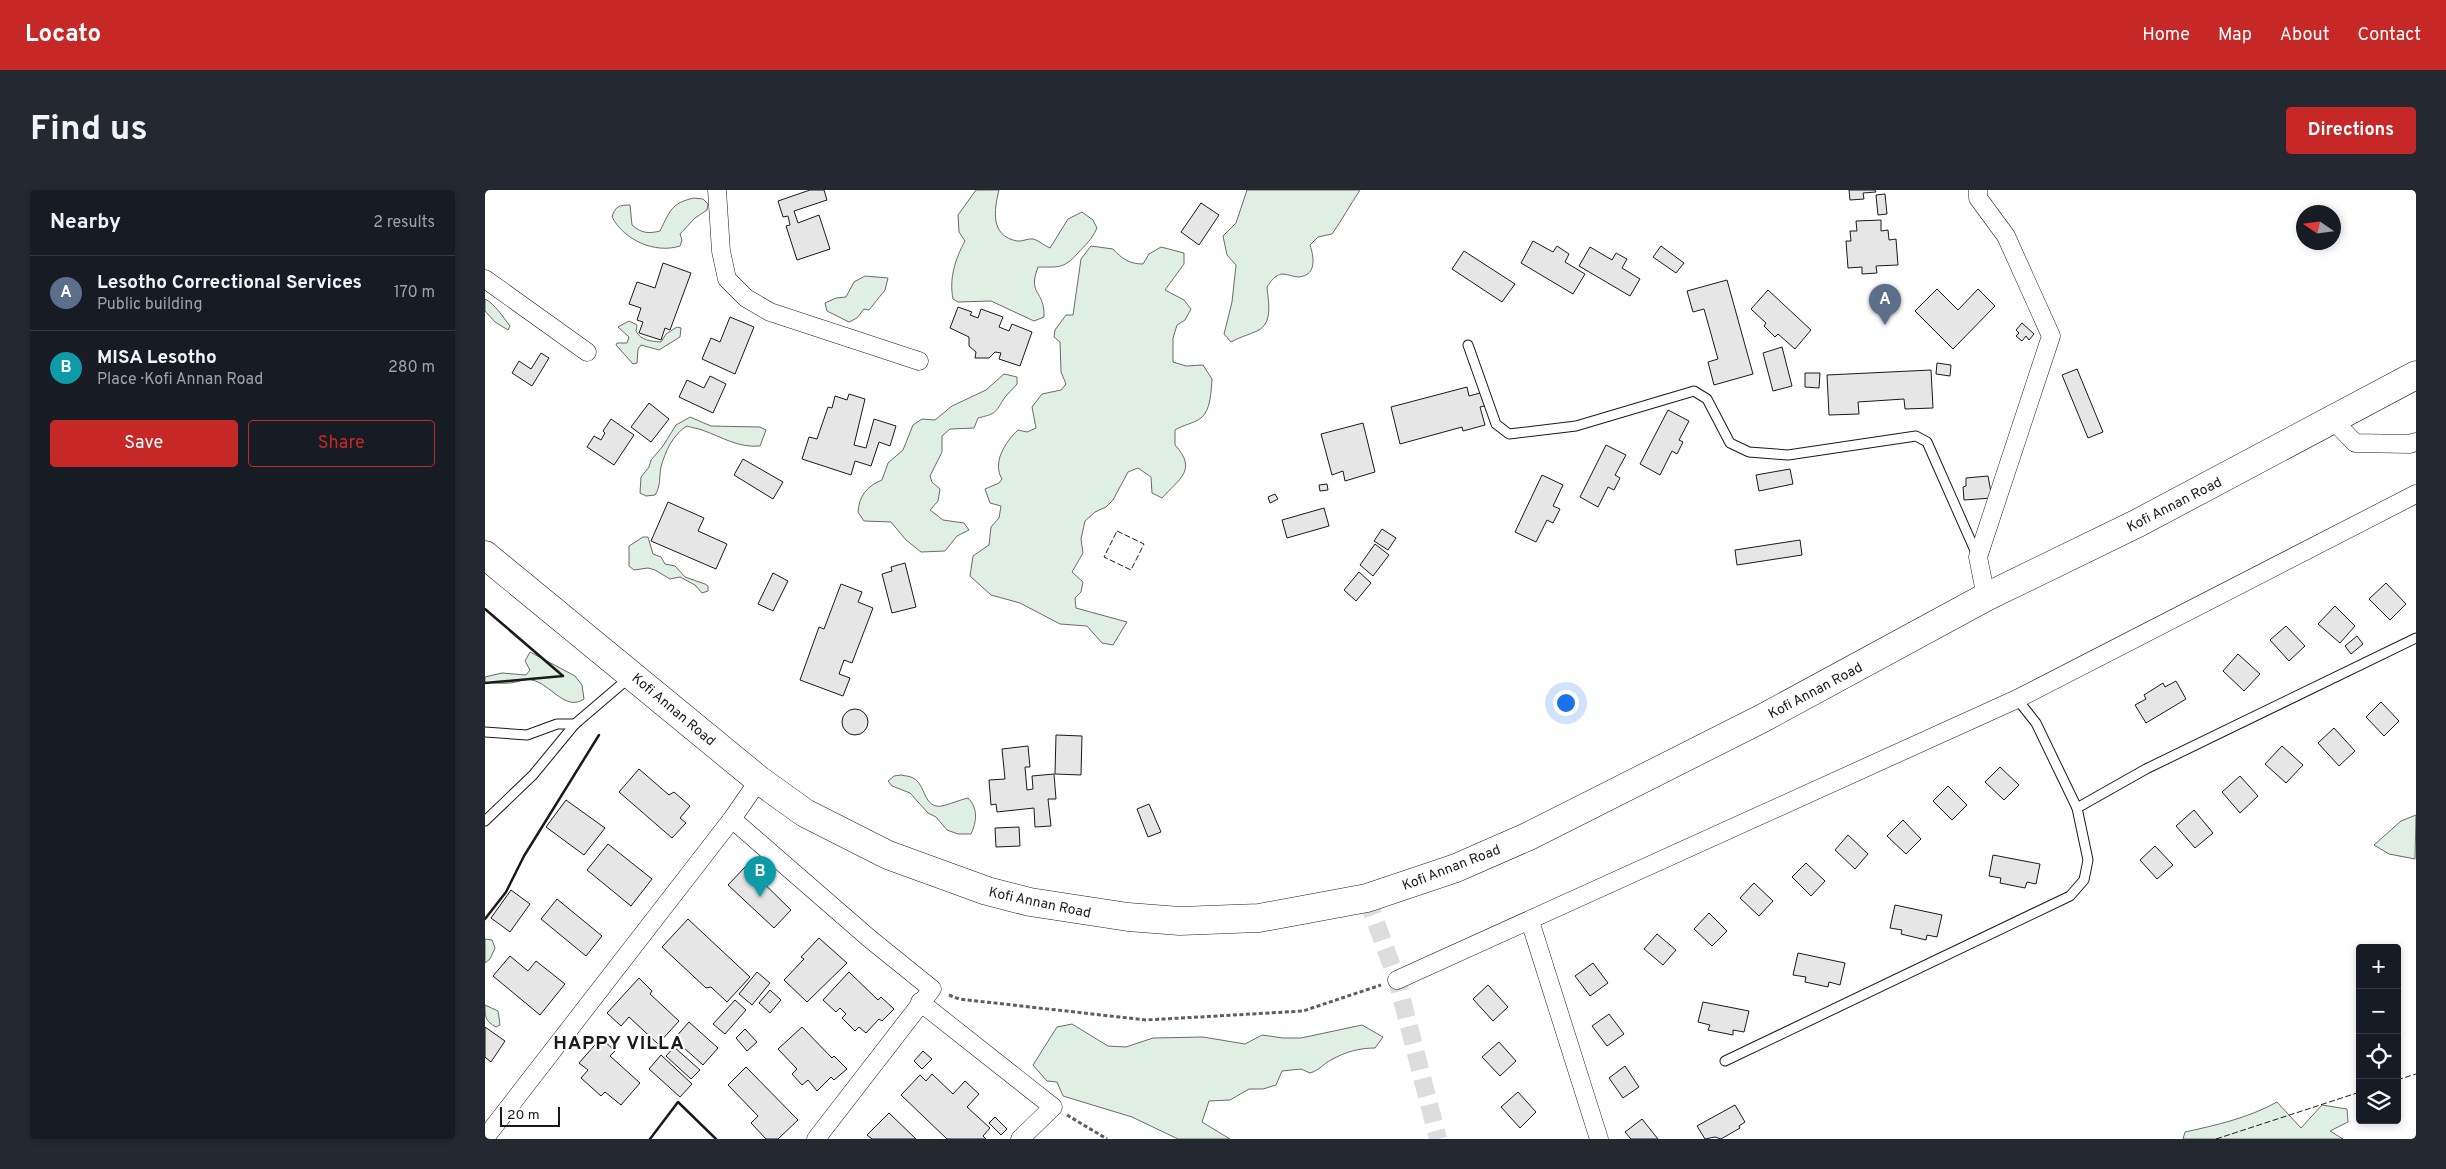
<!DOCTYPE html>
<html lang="en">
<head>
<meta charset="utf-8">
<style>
	body { margin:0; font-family:Overpass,sans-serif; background:#242831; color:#f1f3f6 }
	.controls { position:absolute; right:15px; bottom:15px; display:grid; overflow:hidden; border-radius:5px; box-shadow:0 2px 8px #0003 }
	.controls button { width:45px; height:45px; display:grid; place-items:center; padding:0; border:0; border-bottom:1px solid #363941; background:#171b24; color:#f1f3f6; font:25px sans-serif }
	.compass { position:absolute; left:1811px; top:15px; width:45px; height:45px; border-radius:50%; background:#171b24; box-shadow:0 2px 8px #0003; rotate:283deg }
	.scale { position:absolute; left:15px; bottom:12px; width:60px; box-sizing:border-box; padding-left:5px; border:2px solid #1a1a1a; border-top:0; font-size:14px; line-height:18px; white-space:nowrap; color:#1a1a1a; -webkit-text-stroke:4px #fff; paint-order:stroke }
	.you { position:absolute; left:1080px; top:512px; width:18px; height:18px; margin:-12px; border:4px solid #fff; border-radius:50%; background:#1a73e8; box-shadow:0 0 0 8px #1a73e833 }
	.badge { display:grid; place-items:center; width:32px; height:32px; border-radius:50%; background:#c62828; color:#fff; font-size:16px; font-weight:700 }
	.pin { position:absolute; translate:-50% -41px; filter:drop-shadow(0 1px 2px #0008) }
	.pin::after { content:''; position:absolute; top:26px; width:18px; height:15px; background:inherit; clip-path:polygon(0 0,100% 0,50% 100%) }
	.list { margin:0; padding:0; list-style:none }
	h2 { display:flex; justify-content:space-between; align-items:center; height:65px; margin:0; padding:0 20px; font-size:21px }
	h2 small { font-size:16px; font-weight:400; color:#9ea1a6 }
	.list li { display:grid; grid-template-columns:32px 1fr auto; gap:15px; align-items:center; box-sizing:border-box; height:75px; padding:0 20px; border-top:1px solid #363941 }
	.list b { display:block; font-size:19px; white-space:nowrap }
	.list p { margin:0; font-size:16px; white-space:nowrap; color:#9ea1a6 }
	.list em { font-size:16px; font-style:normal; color:#9ea1a6 }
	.actions { display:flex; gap:10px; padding:15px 20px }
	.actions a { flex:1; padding:11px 0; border:1px solid #c62828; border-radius:5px; text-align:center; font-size:18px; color:#c62828 }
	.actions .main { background:#c62828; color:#fff }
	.icon { flex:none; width:28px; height:28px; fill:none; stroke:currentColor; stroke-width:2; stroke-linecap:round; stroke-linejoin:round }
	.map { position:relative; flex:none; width:1931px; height:949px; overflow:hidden; border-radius:5px }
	header { display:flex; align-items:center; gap:30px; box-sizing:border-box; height:70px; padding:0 25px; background:#c62828; color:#fff }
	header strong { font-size:24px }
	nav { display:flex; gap:28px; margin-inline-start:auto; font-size:18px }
	.intro { display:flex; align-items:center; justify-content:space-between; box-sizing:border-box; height:120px; padding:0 30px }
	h1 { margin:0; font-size:35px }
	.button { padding:12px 22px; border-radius:5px; background:#c62828; color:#fff; font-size:18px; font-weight:700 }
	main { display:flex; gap:30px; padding:0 30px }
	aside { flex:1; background:#171b24; border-radius:5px; box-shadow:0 2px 8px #0003 }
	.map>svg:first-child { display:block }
	.green { fill:#e0efe3; stroke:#6a6a6a }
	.building { fill:#e6e6e6; stroke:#1a1a1a }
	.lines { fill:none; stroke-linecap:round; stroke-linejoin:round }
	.street-tunnel { stroke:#ddd; stroke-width:18; stroke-dasharray:18 9; stroke-linecap:butt }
	.lane-casing { stroke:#1a1a1a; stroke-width:11 }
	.street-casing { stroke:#1a1a1a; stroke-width:19 }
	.primary-casing { stroke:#1a1a1a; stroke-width:29 }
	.path { stroke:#5f5f5f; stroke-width:3; stroke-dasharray:4 2.5; stroke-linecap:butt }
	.lane { stroke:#fff; stroke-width:9 }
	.street { stroke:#fff; stroke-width:18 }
	.primary { stroke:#fff; stroke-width:28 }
	.fence { stroke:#1a1a1a; stroke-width:1; stroke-dasharray:6 2.5; stroke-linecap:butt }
	.wall { stroke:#1a1a1a; stroke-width:2.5 }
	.labels { text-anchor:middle; stroke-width:4; stroke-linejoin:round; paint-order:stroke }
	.street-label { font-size:14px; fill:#1a1a1a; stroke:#fff }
	.district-label { font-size:19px; font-weight:bold; letter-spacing:1px; fill:#1a1a1a; stroke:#fff }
</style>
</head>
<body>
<header>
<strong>Locato</strong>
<nav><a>Home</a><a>Map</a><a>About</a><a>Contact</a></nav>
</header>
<div class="intro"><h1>Find us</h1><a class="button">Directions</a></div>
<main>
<aside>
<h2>Nearby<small>2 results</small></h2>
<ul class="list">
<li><span class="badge" style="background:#5c6f8a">A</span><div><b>Lesotho Correctional Services</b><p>Public building</p></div><em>170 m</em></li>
<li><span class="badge" style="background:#0f9aa8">B</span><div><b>MISA Lesotho</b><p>Place · Kofi Annan Road</p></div><em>280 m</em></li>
</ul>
<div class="actions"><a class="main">Save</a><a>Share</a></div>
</aside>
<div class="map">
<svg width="1931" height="949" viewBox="0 0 1931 949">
	<rect width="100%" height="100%" fill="#fff"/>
	<!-- green -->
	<g class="green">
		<path d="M491 0H514C509 20 505 46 532 51 537 52 543 48 548 49 553 50 560 56 565 58L583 29 597 22 608 30 612 38C606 51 601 54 592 64 579 79 572 77 553 77 542 106 560 99 559 127L549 131 506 111 473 112 468 109C464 89 470 69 480 51L474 42 473 25Z"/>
		<path d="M762 0H875C865 15 857 30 847 44L833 47 825 55C829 67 832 85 814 87 808 87 803 84 797 84 790 85 786 91 782 97 783 111 789 133 772 141 763 145 755 147 746 152L739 144 747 112 751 75 742 65 738 46 751 33Z"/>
		<path d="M209 8 218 9 223 14 222 20 210 28 195 44 197 50 195 56C170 64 139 50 127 27 130 16 135 15 145 15L147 35C156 43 163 44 175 41 185 21 186 13 209 8Z"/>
		<path d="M606 56 628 59C637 69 645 74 658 74L664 64 676 57 699 63V74L680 100 699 110 706 119 700 130 692 135 688 148V172L701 176 718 175 727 189C726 201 726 220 716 228 710 233 698 235 690 240V255C713 280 694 289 677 308L667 303 666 287 653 278 643 282 628 310 621 317 610 322 600 331 596 349 598 363 587 382 598 392 596 402 590 408 591 418 642 432 628 455 617 453 602 436 575 434 535 413 506 405 485 386 488 366 504 355 506 337 514 328 516 316 505 313 500 299 514 293 517 289C507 273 520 252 533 240L542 242 551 238 547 217 557 204 576 200 581 194 576 182 575 152 569 147 570 140 581 125H588L596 69Z"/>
		<path d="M380 86 403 88 400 100 384 120 379 119 372 128 364 132 342 121 340 113 351 108 361 107 369 92Z"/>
		<path d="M0 109C10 114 18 127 25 136L23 140 10 132 0 121Z"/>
		<path d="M144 131 152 135 151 141C156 151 166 151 176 152L181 144 192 137 196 138 195 147 174 160 156 155 153 159 152 173 148 174 131 155 132 153H142L144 147 133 137Z"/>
		<path d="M519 184 532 187V194C528 199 521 205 518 210 510 224 509 224 493 228L489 238 465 239 457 246V262L445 286 447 292 455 299 453 311 445 320 458 330 479 333 484 340 472 346 460 361 436 362 421 350 406 332 379 331 373 322C374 306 382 296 397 290L403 273 418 260 428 235 437 229 450 230 467 216 501 200Z"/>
		<path d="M205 227 226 236 275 237 281 240 275 256C253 258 237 247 217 240 212 238 207 238 202 236 188 244 180 262 176 277 174 287 176 296 170 305L161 306 155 303 156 287 164 277 166 270 178 256 191 235Z"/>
		<path d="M158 347H163L168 364 176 367 180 374 190 376 200 387 220 394 223 396V401L217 403 210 395 195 387 185 389 170 380 163 378 149 380 144 376V356Z"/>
		<path d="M45 462 90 486 97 495 99 509C80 522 66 494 47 490 39 488 32 493 24 493 16 494 8 492 0 493V487L17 483 41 485 45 480 40 471Z"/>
		<path d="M416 585C420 586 425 586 428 588 441 594 438 619 457 616 466 614 474 610 483 608 493 618 492 631 486 644H473L462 640 451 627 443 623 425 603 407 596 403 591 409 586Z"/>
		<path d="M1931 625 1930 669 1904 664 1889 655 1916 631Z"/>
		<path d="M0 749 7 750 10 758 5 769 0 773Z"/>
		<path d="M0 815 13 821 15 835 11 837C0 831 0 827 0 815Z"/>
		<path d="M587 834 623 856 641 857 668 848 718 847 760 854 777 845 798 848H816L877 835 898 847 890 858C874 858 860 862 846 870 838 874 835 880 825 883L816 879 797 881 791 895 778 899H764L745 910 724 911 717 932 745 949H693L647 927 578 906 572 892 562 891 548 875 572 837Z"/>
		<path d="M1792 912 1816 938 1837 915 1862 919 1863 932 1845 941 1858 949H1698L1700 942C1732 935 1763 928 1792 912Z"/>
	</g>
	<!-- building -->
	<g class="building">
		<path d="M325 0H339L342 10 309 21 313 33 334 25 345 59 312 70 301 36 305 35 303 26 298 27 293 11Z"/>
		<path d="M1364 0H1390L1391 2 1378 3 1379 9 1365 10Z"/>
		<path d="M1400 4 1402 24 1393 25 1391 5Z"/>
		<path d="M716 13 734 25 714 55 696 42Z"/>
		<path d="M1396 30V41L1403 40 1404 50 1411 49 1413 75 1391 76 1392 83 1377 84V77L1363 78 1361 51H1366L1365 41H1372L1371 31Z"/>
		<path d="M1048 51 1068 62 1072 56 1084 64 1080 72 1100 84 1088 104 1036 73Z"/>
		<path d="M1176 56 1199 73 1191 83 1168 67Z"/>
		<path d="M1105 57 1127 70 1131 63 1142 69 1137 78 1155 89 1145 106 1094 76Z"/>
		<path d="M979 61 1030 94 1017 112 967 79Z"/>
		<path d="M178 73 206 83 185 140 180 138 176 150 154 143 158 132 152 130 156 118 144 114 152 92 170 98Z"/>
		<path d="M1242 90 1268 184 1229 195 1223 172 1233 169 1219 119 1208 122 1202 101Z"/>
		<path d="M1452 99 1473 120 1493 99 1510 116 1468 159 1430 121Z"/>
		<path d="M1283 100 1326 140 1310 159 1293 144 1290 147 1279 136 1281 133 1266 119Z"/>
		<path d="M473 117 487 122 485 125 493 128 496 119 518 127 514 137 524 141 527 134 547 142 535 176 514 169 516 163 510 162 504 168H490L491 162 484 156V147L465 138Z"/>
		<path d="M245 127 269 137 250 184 217 169 226 148 235 152Z"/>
		<path d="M1537 133 1549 144 1544 150 1541 146 1537 151 1531 146 1534 143 1531 140Z"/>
		<path d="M1297 157 1307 196 1288 201 1278 163Z"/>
		<path d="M56 163 64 168 47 196 27 183 34 171 46 179Z"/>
		<path d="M1452 173 1466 175 1465 186 1451 184Z"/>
		<path d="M1592 179 1618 242 1603 248 1577 185Z"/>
		<path d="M1446 180 1448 218 1420 219 1419 209 1373 212 1374 224 1344 225 1342 185Z"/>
		<path d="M1320 183H1335L1334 198 1320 197Z"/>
		<path d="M225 186 241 194 228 223 194 207 202 190 219 198Z"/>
		<path d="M982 197 984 206 999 202 1003 215 995 217 1000 235 978 241 977 237 915 254 906 217Z"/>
		<path d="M364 204 380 209 369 255 381 258 389 229 411 236 405 256 394 252 386 276 370 271 366 285 317 269 324 247 332 249 343 217 347 218 350 206 362 210Z"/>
		<path d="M164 213 184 229 166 252 146 237Z"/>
		<path d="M1183 220 1204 231 1194 250 1198 252 1192 264 1187 261 1175 285 1155 274Z"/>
		<path d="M126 229 149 245 129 275 102 257 109 246 116 250 120 243 118 241Z"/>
		<path d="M878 233 890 282 860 291 858 281 847 285 836 244Z"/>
		<path d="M1121 255 1141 265 1130 285 1135 288 1129 300 1123 297 1113 317 1095 307Z"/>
		<path d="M258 269 298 292 288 309 249 285Z"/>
		<path d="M1305 279 1308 294 1274 301 1271 285Z"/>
		<path d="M1057 285 1078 295 1068 316 1075 319 1068 333 1062 330 1051 352 1030 342Z"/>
		<path d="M1503 286 1507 308 1479 310 1478 297 1481 296V288Z"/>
		<path d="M842 294 843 300 835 301 834 295Z"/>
		<path d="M790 304 793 309 785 313 783 307Z"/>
		<path d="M183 312 219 328 213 341 242 354 231 379 166 351Z"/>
		<path d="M839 318 844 336 802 348 797 330Z"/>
		<path d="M897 339 911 348 903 360 889 351Z"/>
		<path d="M1315 350 1317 365 1252 375 1250 360Z"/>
		<path d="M890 354 904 365 888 386 875 375Z"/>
		<path d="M420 373 431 417 407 423 397 384 407 381 406 377Z"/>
		<path d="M874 382 886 393 871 411 859 400Z"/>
		<path d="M288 383 303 391 288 421 273 414Z"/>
		<path d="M1901 393 1921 414 1905 430 1884 409Z"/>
		<path d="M356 394 377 402 373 412 388 418 367 473 359 470 354 484 365 488 358 506 315 490 334 437 339 439Z"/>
		<path d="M1850 416 1870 436 1855 453 1833 434Z"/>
		<path d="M1801 436 1820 456 1804 471 1785 450Z"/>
		<path d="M1872 446 1878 454 1866 464 1860 456Z"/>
		<path d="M1753 464 1775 484 1759 501 1738 481Z"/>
		<path d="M1691 491 1701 509 1661 533 1650 515 1661 509 1659 505 1678 493 1680 497Z"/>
		<path d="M1896 512 1914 531 1899 546 1881 527Z"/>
		<circle cx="370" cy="532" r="13"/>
		<path d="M1849 538 1870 561 1854 576 1833 553Z"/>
		<path d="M571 545 597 546 596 585 570 584Z"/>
		<path d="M543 556 545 577H540L542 600 548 599 547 586 569 584 571 609H563L566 636 550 637 549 618 512 622 511 614 506 615 504 590 520 589 517 559Z"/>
		<path d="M1797 556 1818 575 1801 593 1780 574Z"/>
		<path d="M1515 577 1534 595 1519 610 1500 592Z"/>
		<path d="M154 579 184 605 189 602 205 616 195 628 201 633 187 648 134 602Z"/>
		<path d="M1755 586 1773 606 1755 623 1737 602Z"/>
		<path d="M1463 596 1482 615 1467 630 1448 611Z"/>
		<path d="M81 610 120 638 99 665 61 637Z"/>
		<path d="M664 614 676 642 663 647 652 619Z"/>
		<path d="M1709 620 1728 643 1710 658 1691 636Z"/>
		<path d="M1418 630 1436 649 1421 664 1402 646Z"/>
		<path d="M534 637 535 656 511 657 510 638Z"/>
		<path d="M1363 645 1383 664 1370 679 1350 660Z"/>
		<path d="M123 654 167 689 146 716 102 680Z"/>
		<path d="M1670 656 1688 675 1672 689 1655 670Z"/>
		<path d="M1508 665 1555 674 1551 694 1542 692 1540 698 1515 693 1516 688 1504 686Z"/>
		<path d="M1321 673 1340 691 1326 706 1307 687Z"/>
		<path d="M261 676 306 720 289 738 243 695Z"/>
		<path d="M1269 693 1288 711 1274 726 1255 708Z"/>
		<path d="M26 700 45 714 25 742 6 728Z"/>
		<path d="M72 709 117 746 101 766 56 729Z"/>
		<path d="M1410 715 1457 725 1452 747 1442 745 1441 750 1416 744 1417 740 1405 738Z"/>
		<path d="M1224 723 1242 741 1227 756 1209 739Z"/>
		<path d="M203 729 265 787 242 812 226 797 221 798 177 757Z"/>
		<path d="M1172 744 1191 760 1178 775 1159 759Z"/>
		<path d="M334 748 362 773 322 812 299 790 319 769 316 767Z"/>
		<path d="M1313 763 1360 773 1355 795 1344 792 1343 797 1320 792 1321 787 1308 785Z"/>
		<path d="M25 766 43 781 51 771 80 794 55 825 8 786Z"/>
		<path d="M1108 773 1123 793 1105 806 1090 786Z"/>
		<path d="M272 782 285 793 267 815 254 804Z"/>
		<path d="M364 782 393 810 396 807 409 819 397 831 394 829 381 843 374 837 370 841 357 828 361 824 355 818 351 822 338 810Z"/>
		<path d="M154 788 167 801 165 804 194 831 173 854 144 827 136 836 122 823Z"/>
		<path d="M1003 795 1023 817 1008 831 988 809Z"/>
		<path d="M285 800 296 810 285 823 274 813Z"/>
		<path d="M250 810 261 820 240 844 228 834Z"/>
		<path d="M1218 812 1264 821 1259 842 1248 840V845L1223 840 1225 835 1213 832Z"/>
		<path d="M1124 824 1139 844 1122 856 1107 836Z"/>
		<path d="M204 832 233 858 218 875 189 849Z"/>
		<path d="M0 837 20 851 6 872 0 867Z"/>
		<path d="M317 837 347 868 349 866 362 879 349 890 346 887 332 901 323 890 317 895 307 884 312 879 293 859Z"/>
		<path d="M260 839 272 852 262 861 251 848Z"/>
		<path d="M116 848 130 861 125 866 155 893 136 915 120 902 116 906 96 888 103 880 94 873Z"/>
		<path d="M1014 852 1031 871 1015 886 997 867Z"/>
		<path d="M189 857 215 880 206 889 181 866Z"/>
		<path d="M438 861 447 869 437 879 429 871Z"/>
		<path d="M176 865 207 894 195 907 164 879Z"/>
		<path d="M1140 876 1154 897 1138 908 1124 888Z"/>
		<path d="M261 877 313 930 293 949H281L266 933 273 926 243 895Z"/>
		<path d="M447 884 468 904 480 891 494 904 482 917 505 938 498 946 501 949H462L416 905 435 885 441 891Z"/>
		<path d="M1033 902 1051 922 1035 938 1016 917Z"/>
		<path d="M1250 915 1260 932 1254 936 1255 938 1236 949 1230 947 1220 949 1212 936Z"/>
		<path d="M404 923 431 949H387L382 945Z"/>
		<path d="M510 927 522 939 516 945 504 933Z"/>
		<path d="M1157 929 1173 949H1146L1140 942Z"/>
	</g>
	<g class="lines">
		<!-- street-tunnel -->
		<path class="street-tunnel" d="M882 708 912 790 953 949"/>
		<!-- lane casing -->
		<g class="lane-casing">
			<g id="lane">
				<path d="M983 155 1011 234 1024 244 1091 236 1209 201 1222 209 1245 253 1264 262 1303 265 1431 246 1442 252 1492 365"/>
				<path d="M1532 509 1551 533 1592 618 1661 579 1931 448"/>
				<path d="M0 542 42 545 72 534H90"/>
				<path d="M0 631 48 585 90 534 145 487"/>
				<path d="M1240 871 1585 706 1599 690 1603 670 1592 618"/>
			</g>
		</g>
		<!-- street casing -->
		<g class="street-casing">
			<g id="street">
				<path d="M232 0 236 61 242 89 261 108 285 122 434 171"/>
				<path d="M1493 0V8L1521 46 1566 146 1493 367 1501 407"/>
				<path d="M0 89 102 162"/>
				<path d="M1848 230 1870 253 1924 254 1931 252"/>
				<path d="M247 629 385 749 447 799 331 949"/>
				<path d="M1045 731 1114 949"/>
				<path d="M912 790 1532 509 1931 304"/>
				<path d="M435 812 568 917 535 949"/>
				<path d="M0 948 247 629 274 590"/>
			</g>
		</g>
		<!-- primary casing -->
		<g class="primary-casing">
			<path id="primary" d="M0 365 274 590 320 623 403 665 502 701 545 712 643 727 695 731 774 728 882 708 971 678 1044 646 1278 528 1501 407 1653 333 1931 185"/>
		</g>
		<!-- path -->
		<g class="path">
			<path d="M464 805 474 809 661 830 818 821 896 795"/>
			<path d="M582 925 622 949"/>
		</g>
		<!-- lane -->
		<use href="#lane" class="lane"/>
		<!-- street -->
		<use href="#street" class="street"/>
		<!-- primary -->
		<use href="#primary" class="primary"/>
		<!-- fence -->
		<g class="fence">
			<path d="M632 341 659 354 646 380 619 367Z"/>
			<path d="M1912 890 1931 884"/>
			<path d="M1731 949 1875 902"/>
		</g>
		<!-- wall -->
		<g class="wall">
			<path d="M0 419 78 486 0 493"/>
			<path d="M0 729 21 702 39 666 114 545"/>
			<path d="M165 949 193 912 231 949"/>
		</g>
	</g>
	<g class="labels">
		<!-- street labels -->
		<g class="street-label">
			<text transform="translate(1689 314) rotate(-27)" y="5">Kofi Annan Road</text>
			<text transform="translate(1330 500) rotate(-28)" y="5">Kofi Annan Road</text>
			<text transform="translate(189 519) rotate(40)" y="5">Kofi Annan Road</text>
			<text transform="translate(966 677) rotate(-21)" y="5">Kofi Annan Road</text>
			<text transform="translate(555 712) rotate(12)" y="5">Kofi Annan Road</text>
		</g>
		<!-- district labels -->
		<g class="district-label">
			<text x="134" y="859">HAPPY VILLA</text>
		</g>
	</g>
</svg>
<div class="controls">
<button>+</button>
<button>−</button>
<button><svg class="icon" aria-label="locate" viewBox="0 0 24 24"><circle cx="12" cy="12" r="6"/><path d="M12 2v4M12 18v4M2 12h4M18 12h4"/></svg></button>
<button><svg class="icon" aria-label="layers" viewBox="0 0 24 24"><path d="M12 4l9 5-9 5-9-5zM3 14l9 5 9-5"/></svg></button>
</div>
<svg class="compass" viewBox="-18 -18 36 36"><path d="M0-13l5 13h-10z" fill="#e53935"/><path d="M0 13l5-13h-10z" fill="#9ea1a6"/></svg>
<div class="scale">20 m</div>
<div class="you"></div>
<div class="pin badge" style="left:1400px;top:135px;background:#5c6f8a">A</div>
<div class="pin badge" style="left:275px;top:707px;background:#0f9aa8">B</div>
</div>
</main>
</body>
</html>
